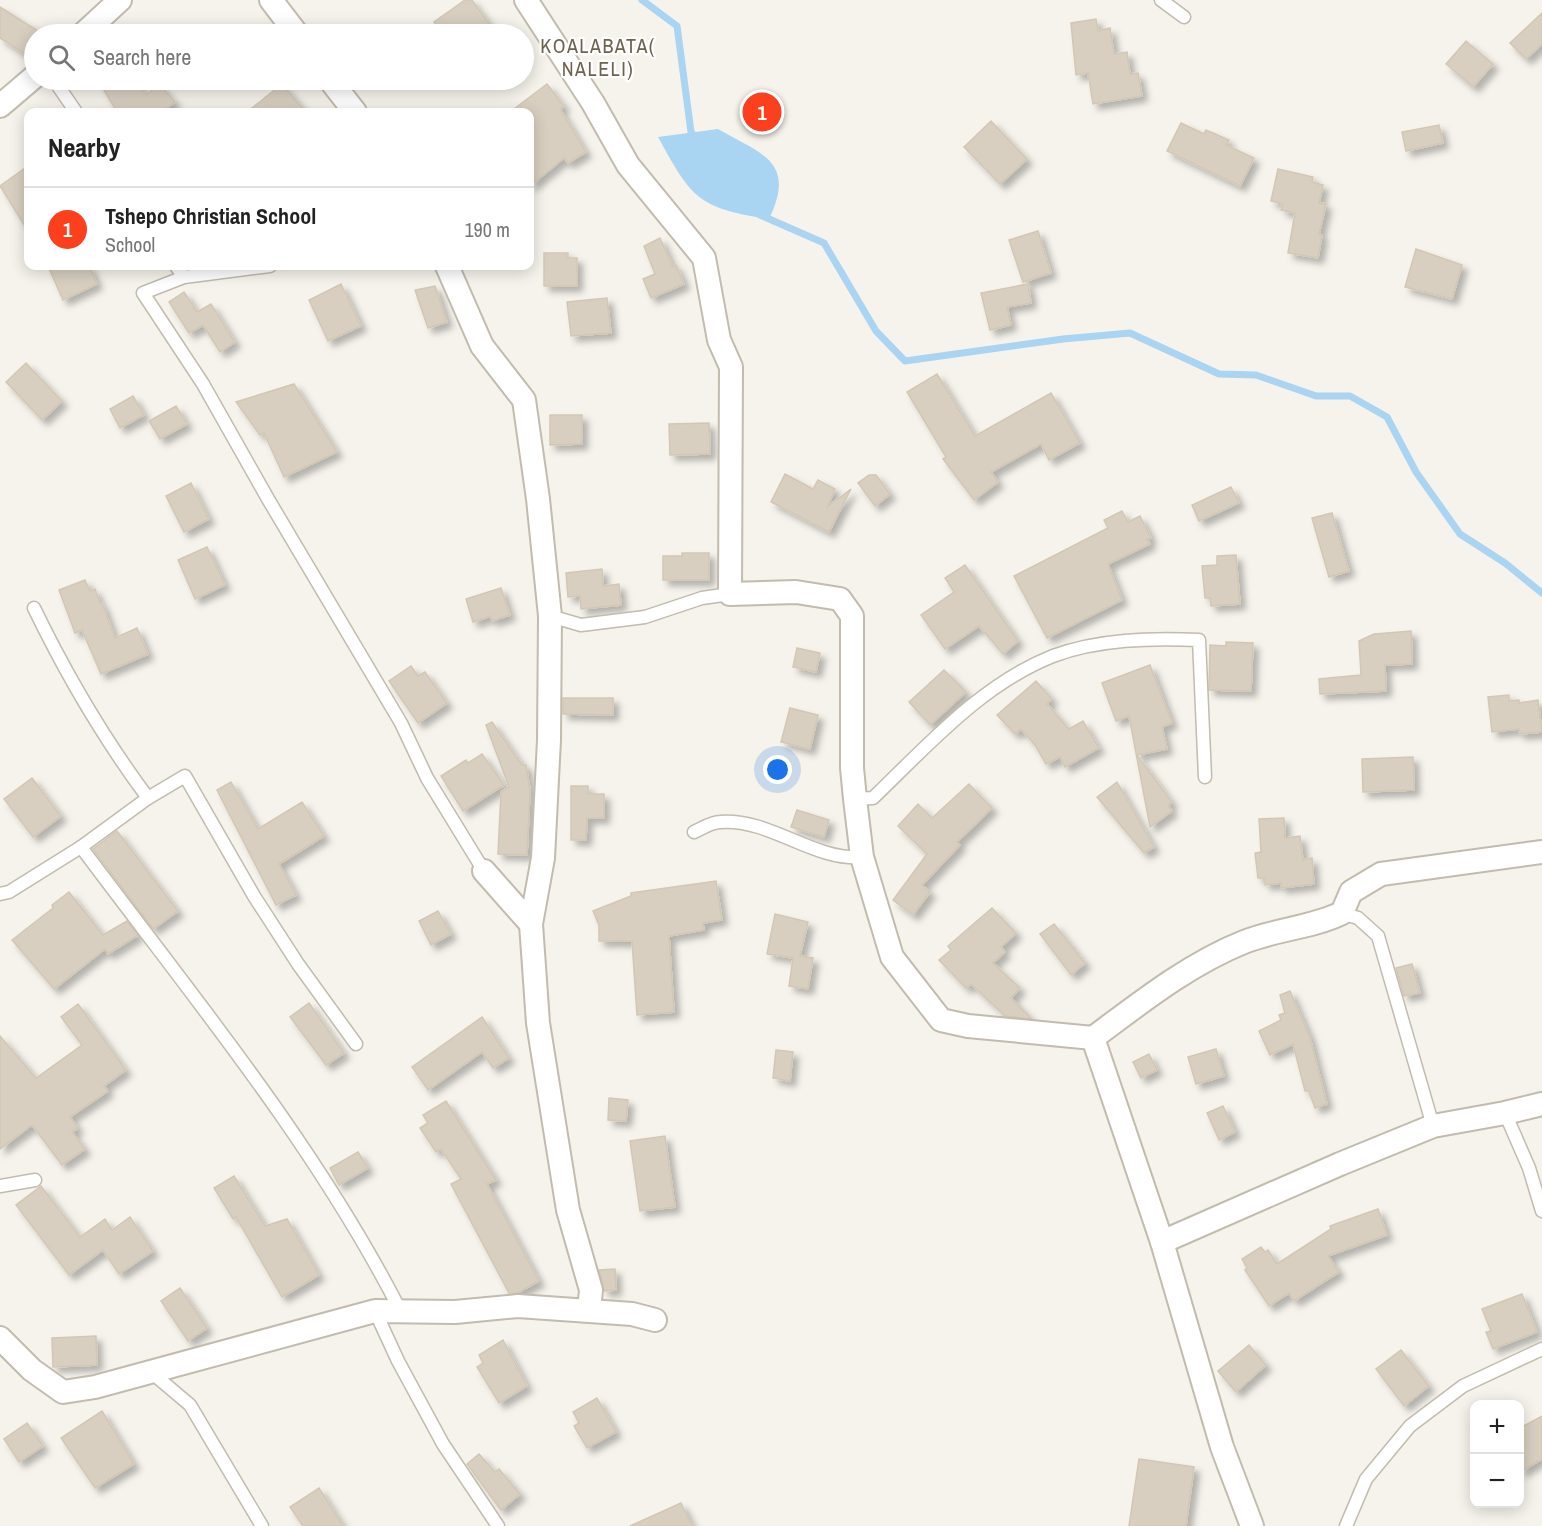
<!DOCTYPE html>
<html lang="en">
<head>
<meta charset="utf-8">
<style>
	body { margin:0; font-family:"Archivo Narrow",sans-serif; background:#f2f2f2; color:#222 }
	.controls { position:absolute; right:18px; bottom:18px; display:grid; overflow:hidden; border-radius:12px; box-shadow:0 3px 15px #0003 }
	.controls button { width:54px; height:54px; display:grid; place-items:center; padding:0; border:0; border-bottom:2px solid #e0e0e0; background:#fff; color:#222; font:30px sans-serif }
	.you { position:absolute; left:778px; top:770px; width:21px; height:21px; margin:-15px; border:4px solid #fff; border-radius:50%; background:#1a73e8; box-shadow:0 0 0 9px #1a73e833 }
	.badge { display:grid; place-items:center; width:39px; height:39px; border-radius:50%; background:#fc3f1d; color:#fff; font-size:20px; font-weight:700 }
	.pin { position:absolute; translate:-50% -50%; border:3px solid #fff; box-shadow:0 2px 6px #0006 }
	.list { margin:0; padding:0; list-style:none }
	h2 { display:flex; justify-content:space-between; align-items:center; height:78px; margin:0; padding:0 24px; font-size:26px }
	h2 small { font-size:20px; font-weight:400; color:#767676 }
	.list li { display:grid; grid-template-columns:39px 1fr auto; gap:18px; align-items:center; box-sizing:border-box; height:84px; padding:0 24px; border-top:2px solid #e0e0e0 }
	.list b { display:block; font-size:22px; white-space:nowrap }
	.list p { margin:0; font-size:20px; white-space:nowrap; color:#767676 }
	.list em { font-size:20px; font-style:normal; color:#767676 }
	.icon { flex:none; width:33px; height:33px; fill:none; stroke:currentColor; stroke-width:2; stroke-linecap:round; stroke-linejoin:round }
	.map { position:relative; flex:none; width:1542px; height:1526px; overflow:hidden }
	.search { position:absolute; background:#fff; box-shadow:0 3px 15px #0003; left:24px; top:24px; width:510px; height:66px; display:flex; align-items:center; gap:15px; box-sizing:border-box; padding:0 21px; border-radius:33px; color:#767676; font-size:22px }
	.panel { position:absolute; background:#fff; box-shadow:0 3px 15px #0003; left:24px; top:108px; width:510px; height:162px; border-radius:12px }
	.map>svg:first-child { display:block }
	.water { fill:#a9d4f2 }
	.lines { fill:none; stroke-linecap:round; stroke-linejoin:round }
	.stream { stroke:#a9d4f2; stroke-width:7 }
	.building { fill:#d8cfc1; stroke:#d3c7b4; stroke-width:1.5; filter:url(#shadow) }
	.lane-casing { stroke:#c2bbae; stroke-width:15 }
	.street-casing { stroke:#c2bbae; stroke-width:26 }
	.lane { stroke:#fff; stroke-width:12 }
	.street { stroke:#fff; stroke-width:22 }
	.labels { text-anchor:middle; stroke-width:4.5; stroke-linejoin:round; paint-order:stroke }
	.neighbourhood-label { font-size:20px; letter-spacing:1.5px; fill:#6e6250; stroke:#fff }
</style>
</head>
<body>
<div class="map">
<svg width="1542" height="1526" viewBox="0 0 1542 1526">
	<defs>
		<filter id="shadow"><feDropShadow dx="5.5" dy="5.5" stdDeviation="3" flood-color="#0004"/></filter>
	</defs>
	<rect width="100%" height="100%" fill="#f6f3ec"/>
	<!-- water -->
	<path class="water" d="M718 129C761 154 797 161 769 219 698 208 692 199 658 137Z"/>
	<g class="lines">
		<!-- stream -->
		<g class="stream">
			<path d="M642 0 677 26 691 132 696 139"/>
			<path d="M760 215 824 243 876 331 905 361 1063 339 1130 333 1219 374 1256 375 1316 396H1350L1387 417 1416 472 1460 534 1505 563 1542 593"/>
		</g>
	</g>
	<!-- building -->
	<g class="building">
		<path d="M465 0H472L490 25 476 34H442L434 22Z"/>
		<path d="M0 7 38 31 24 53 0 38Z"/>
		<path d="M1542 13V44L1526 59 1510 43Z"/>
		<path d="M1096 19 1098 31 1110 28 1114 54 1127 52 1130 74 1138 73 1142 96 1093 104 1088 73 1076 75 1071 23Z"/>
		<path d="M1466 41 1493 64 1473 87 1446 64Z"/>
		<path d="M98 80H137L146 95 159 84 175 102 162 112H117Z"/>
		<path d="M282 84 306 112H247Z"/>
		<path d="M547 84 564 106 560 109 586 152 568 163 564 158 530 186V112H510Z"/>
		<path d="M991 121 1027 159 1000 184 964 147Z"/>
		<path d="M1181 123 1204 134 1206 130 1229 140 1226 145 1254 158 1240 186 1167 151Z"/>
		<path d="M1439 125 1443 143 1406 151 1402 132Z"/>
		<path d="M28 166V231L0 186Z"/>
		<path d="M1278 169 1313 177 1312 182 1323 185 1319 203 1326 204 1319 234 1322 235 1318 258 1288 253 1295 213 1281 210 1283 204 1271 201Z"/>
		<path d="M1038 231 1051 273 1023 282 1009 240Z"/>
		<path d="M660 238 673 267 676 265 684 284 651 298 643 279 655 274 644 246Z"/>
		<path d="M1416 249 1462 265 1452 299 1405 287Z"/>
		<path d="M544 253H568V258H577V286H544Z"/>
		<path d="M48 266H89L97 284 63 300Z"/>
		<path d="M341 284 361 326 328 341 309 300Z"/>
		<path d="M1028 284 1031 303 1007 307 1011 325 990 330 981 293Z"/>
		<path d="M435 286 447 322 428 328 415 290Z"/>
		<path d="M184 292 197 312 211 304 235 342 220 352 203 325 189 333 169 302Z"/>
		<path d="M607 298 611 333 571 336 567 302Z"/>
		<path d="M26 363 62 401 42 420 6 382Z"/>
		<path d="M937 374 975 436 1051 393 1080 443 1049 460 1041 444 991 472 998 482 974 500 943 459 946 457 907 392Z"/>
		<path d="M294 384 337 452 284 477 264 433 260 435 236 402Z"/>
		<path d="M133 396 144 415 120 428 110 409Z"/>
		<path d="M176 406 187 424 160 439 149 421Z"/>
		<path d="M550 415H582V444L550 445Z"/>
		<path d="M709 423 710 454 670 455 669 424Z"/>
		<path d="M785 474 813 489 818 480 835 489 828 506 851 489 829 532 771 502Z"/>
		<path d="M869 475H876L890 494 875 506 858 483Z"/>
		<path d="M191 483 209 519 184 532 166 496Z"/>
		<path d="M1231 487 1239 503 1199 521 1192 505Z"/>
		<path d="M1122 511 1128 522 1140 516 1151 538 1147 539 1150 544 1108 564 1122 600 1047 638 1014 576 1108 528 1104 520Z"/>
		<path d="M1332 513 1349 571 1329 577 1312 518Z"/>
		<path d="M207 547 225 585 195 599 178 560Z"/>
		<path d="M682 553H709V580H663V556H682Z"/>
		<path d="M1236 555 1240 604 1211 606 1210 598H1205L1202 566 1217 565V556Z"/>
		<path d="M965 565 1018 641 1003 654 979 626 945 649 921 615 954 592 945 578Z"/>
		<path d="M602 569 603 586 619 584 621 605 581 609 580 596 568 597 566 573Z"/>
		<path d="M85 580 90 591 95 589 100 603H102L115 638 137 628 148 654 101 674 82 630 75 633 59 590Z"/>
		<path d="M501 588 510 615 492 621 491 616 473 622 466 599Z"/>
		<path d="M1411 631 1412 664 1385 665 1386 691 1320 694 1319 679 1361 675 1359 641 1374 634Z"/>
		<path d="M1226 642 1253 643 1251 691 1209 690 1210 645 1226 646Z"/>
		<path d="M797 648 820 653 816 672 793 667Z"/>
		<path d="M1150 665 1172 723 1162 727 1167 749 1137 755 1172 802 1168 805 1172 811 1150 827 1129 716 1116 721 1102 683Z"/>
		<path d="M411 666 418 676 425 672 447 703 418 723 389 681Z"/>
		<path d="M944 670 966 692 930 725 909 702Z"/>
		<path d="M1036 681 1052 699 1047 704 1069 729 1083 721 1099 748 1065 767 1060 757 1046 764 1035 745 1021 729 1015 734 997 715Z"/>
		<path d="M1509 695V701L1519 700V703L1538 700 1542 732 1520 734 1519 729 1492 732 1488 697Z"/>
		<path d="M563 698H613V715L563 714Z"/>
		<path d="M790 708 818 715 810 749 781 742Z"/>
		<path d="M492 722 522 765H526L530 790 527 855 498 854 501 792 509 787 486 725Z"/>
		<path d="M482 754 504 785 463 811 441 776 466 760 468 763Z"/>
		<path d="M1413 757 1414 790 1363 792 1362 759Z"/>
		<path d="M32 778 61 816 33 837 4 799Z"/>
		<path d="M231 782 258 829 302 802 324 836 279 864 296 895 276 905 217 790Z"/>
		<path d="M1117 782 1154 847 1144 853 1097 797Z"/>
		<path d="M969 784 992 808 957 842 960 845 922 885 930 892 913 915 893 900 927 854 898 826 918 804 932 818Z"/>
		<path d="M571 786H588V794H604V818H587L586 840H571Z"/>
		<path d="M797 810 829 820 824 837 791 827Z"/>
		<path d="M1284 818 1285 838 1300 836 1303 860 1312 858 1314 884 1281 888V883L1265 885V878H1258L1255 853 1261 852 1259 819Z"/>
		<path d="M117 831 178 911 153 929 93 849Z"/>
		<path d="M716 881 722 920 703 923 704 930 669 936 674 1012 637 1015 632 941H599V925L593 911 631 896V893Z"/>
		<path d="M69 892 103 935 127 921 138 935 108 954 105 949 54 989 12 940 53 908 52 905Z"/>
		<path d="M992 908 1016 933 1001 947 1005 952 993 963 1020 988 1011 998 1032 1019 1005 1016 971 984 966 988 939 960 951 950 948 946Z"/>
		<path d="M438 911 451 934 431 945 419 921Z"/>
		<path d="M775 914 808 922 800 956 813 958 808 989 789 986 793 958 767 954Z"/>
		<path d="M1054 924 1085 963 1071 975 1040 934Z"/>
		<path d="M1412 964 1420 993 1404 996 1396 968Z"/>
		<path d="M1290 991 1310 1038 1327 1104 1315 1108 1309 1091H1305L1293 1044 1270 1055 1259 1031 1281 1020 1279 1015 1285 1013 1280 995Z"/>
		<path d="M309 1003 344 1053 326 1065 290 1017Z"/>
		<path d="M78 1004 126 1070 104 1086 108 1091 70 1117 78 1128 72 1132 85 1149 62 1165 32 1125 0 1149V1036L36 1078 82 1045 61 1017Z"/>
		<path d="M482 1017 509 1058 493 1068 482 1052 428 1090 412 1067Z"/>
		<path d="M1216 1049 1224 1076 1196 1084 1188 1057Z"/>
		<path d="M776 1050 793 1052 790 1081 773 1078Z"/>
		<path d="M1149 1054 1157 1070 1141 1078 1133 1062Z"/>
		<path d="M609 1098 628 1100 626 1121 608 1120Z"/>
		<path d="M446 1101 496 1180 487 1184 539 1281 517 1293H509L451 1184 461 1179 441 1149 436 1152 420 1128 428 1123 423 1115Z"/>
		<path d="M1223 1106 1235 1132 1219 1140 1207 1113Z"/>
		<path d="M665 1136 675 1207 640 1211 630 1141Z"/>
		<path d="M358 1152 368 1168 339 1185 330 1168Z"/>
		<path d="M234 1176 265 1226 287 1219 319 1275 282 1297 236 1217 233 1219 214 1188Z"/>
		<path d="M41 1186 80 1237 105 1219 112 1230 130 1217 153 1251 119 1274 103 1250 69 1275 16 1205Z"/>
		<path d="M1378 1209 1387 1235 1328 1256 1339 1272 1294 1301 1289 1293 1269 1306 1245 1270 1247 1268 1242 1259 1261 1247 1265 1252 1268 1250 1277 1264 1331 1229 1330 1226Z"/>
		<path d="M615 1269 616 1290 604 1291 599 1270Z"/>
		<path d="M180 1288 207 1328 188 1341 161 1301Z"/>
		<path d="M1522 1294 1537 1332 1493 1349 1486 1332 1491 1331 1482 1309Z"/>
		<path d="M96 1336 97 1365 53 1367 52 1338Z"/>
		<path d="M503 1340 527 1386 499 1403 477 1367 483 1363 479 1355Z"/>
		<path d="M1249 1345 1266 1365 1236 1392 1218 1371Z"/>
		<path d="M1401 1350 1429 1386 1404 1406 1376 1369Z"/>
		<path d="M597 1398 616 1432 587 1448 574 1426 579 1423 573 1412Z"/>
		<path d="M102 1411 134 1464 95 1488 61 1438Z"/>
		<path d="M1542 1416V1459L1520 1472V1428Z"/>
		<path d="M27 1423 43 1446 19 1462 4 1439Z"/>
		<path d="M479 1454 495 1472 499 1469 520 1494 501 1510 467 1464Z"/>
		<path d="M1139 1459 1194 1467 1186 1526H1129Z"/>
		<path d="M319 1488 343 1526H303L290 1507Z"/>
		<path d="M681 1503 692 1526H630Z"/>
	</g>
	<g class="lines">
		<!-- lane casing -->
		<g class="lane-casing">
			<g id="lane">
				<path d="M1161 0 1184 17"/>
				<path d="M54 80 76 112"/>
				<path d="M176 266 184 277"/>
				<path d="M270 266 184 277 143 293 203 384 268 499 401 723 427 778 484 871"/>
				<path d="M34 608C66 674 104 739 148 798"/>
				<path d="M550 616 581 625 645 617 702 598 730 594"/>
				<path d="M855 799 873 798C927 746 982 684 1053 656 1098 639 1152 638 1199 640L1205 777"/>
				<path d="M694 832C701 829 711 822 720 822 770 818 813 861 862 857"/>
				<path d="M81 847C193 997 315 1144 400 1310"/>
				<path d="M0 894 9 892 81 847 148 798 185 776 254 896 298 964 356 1044"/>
				<path d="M1342 913 1358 918 1378 936 1433 1126"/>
				<path d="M1505 1113 1529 1168 1542 1211"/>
				<path d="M0 1186 35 1180"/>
				<path d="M375 1311 398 1361 443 1444 498 1526"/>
				<path d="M151 1372 190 1405 262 1526"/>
				<path d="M1346 1526 1366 1479 1410 1426 1463 1386 1542 1349"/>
			</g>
		</g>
		<!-- street casing -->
		<g class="street-casing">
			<g id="street">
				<path d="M271 0 297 34"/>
				<path d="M526 0 593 103 628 165 704 258 719 340 731 367 730 594 796 592 840 599 852 616V768L855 799 862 857 892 957 941 1020 968 1026 1093 1038 1162 1242 1222 1447 1252 1526"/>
				<path d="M83 34 120 0"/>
				<path d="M330 80 355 112"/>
				<path d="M0 106 34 77"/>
				<path d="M447 266 482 346 524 400 538 499 550 616 549 740 543 858 531 924 538 1023 568 1210 591 1290 589 1310"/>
				<path d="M484 871 531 924"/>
				<path d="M1093 1038C1140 1003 1189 964 1244 942 1276 929 1311 928 1342 913L1351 892 1381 874 1542 852"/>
				<path d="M1162 1242 1340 1164 1433 1126 1505 1113 1542 1104"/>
				<path d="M0 1338 32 1370 63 1392 95 1387 375 1311 455 1312 518 1306 632 1314 655 1320"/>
			</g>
		</g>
		<!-- lane -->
		<use href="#lane" class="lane"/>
		<!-- street -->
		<use href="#street" class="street"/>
	</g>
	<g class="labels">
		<!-- neighbourhood labels -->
		<g class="neighbourhood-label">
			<text x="598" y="53">KOALABATA(<tspan x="598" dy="23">NALELI)</tspan></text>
		</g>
	</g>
</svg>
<div class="controls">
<button>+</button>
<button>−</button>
</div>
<div class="you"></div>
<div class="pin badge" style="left:762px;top:112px">1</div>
<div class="search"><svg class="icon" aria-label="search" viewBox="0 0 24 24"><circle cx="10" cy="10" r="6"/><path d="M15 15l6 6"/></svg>Search here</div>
<section class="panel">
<h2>Nearby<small></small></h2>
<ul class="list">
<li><span class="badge">1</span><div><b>Tshepo Christian School</b><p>School</p></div><em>190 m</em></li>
</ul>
</section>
</div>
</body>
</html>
